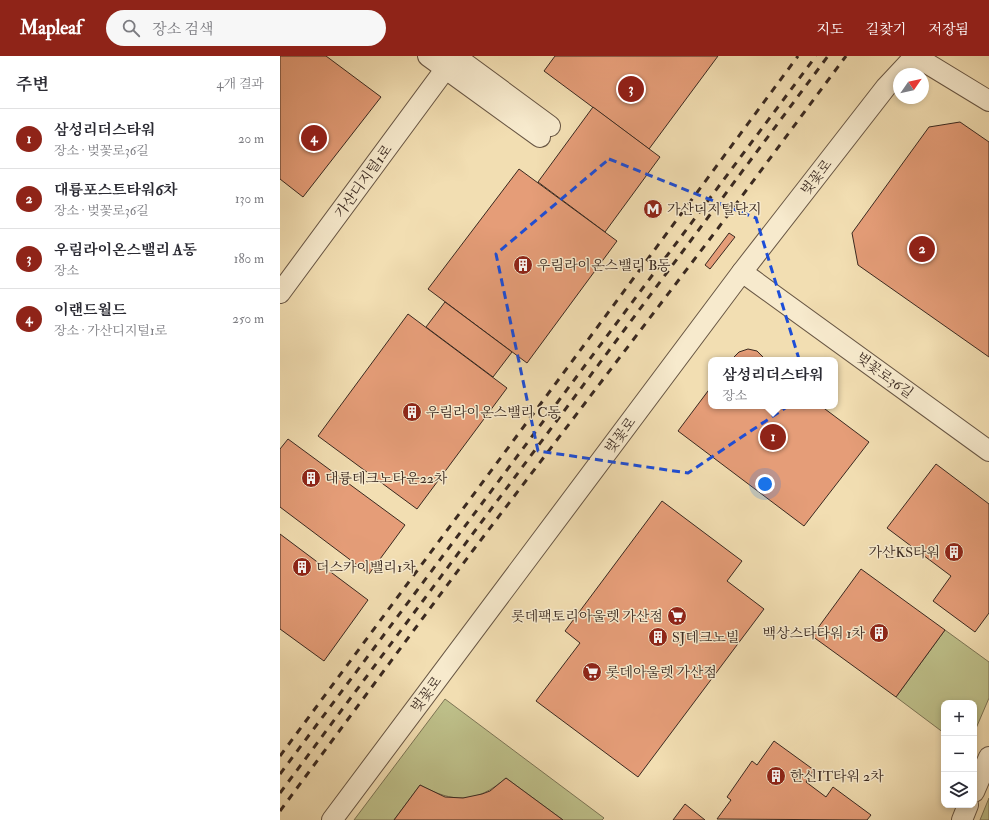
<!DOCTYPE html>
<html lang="ko">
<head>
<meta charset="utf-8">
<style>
	body { margin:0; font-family:"IM FELL Double Pica","Noto Serif KR",serif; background:#f7f7f7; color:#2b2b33 }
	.controls { position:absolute; right:12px; bottom:12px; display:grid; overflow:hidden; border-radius:8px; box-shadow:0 2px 6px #0003 }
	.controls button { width:36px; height:36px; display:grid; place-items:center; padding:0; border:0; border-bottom:1px solid #e1e1e2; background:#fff; color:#2b2b33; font:20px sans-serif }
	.compass { position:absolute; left:613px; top:12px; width:36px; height:36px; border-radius:50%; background:#fff; box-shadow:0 2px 6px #0003; rotate:56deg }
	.you { position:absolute; left:485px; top:428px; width:14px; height:14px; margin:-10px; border:3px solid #fff; border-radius:50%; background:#1a73e8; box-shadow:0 0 0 6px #1a73e833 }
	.badge { display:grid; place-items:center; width:26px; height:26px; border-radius:50%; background:#8f2418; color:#fff; font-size:13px; font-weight:700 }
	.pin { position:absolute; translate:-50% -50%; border:2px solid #fff; box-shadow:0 1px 4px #0006 }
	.popup { position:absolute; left:428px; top:301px; width:130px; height:52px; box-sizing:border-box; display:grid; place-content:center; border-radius:8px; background:#fff; filter:drop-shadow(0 1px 3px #0005); font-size:13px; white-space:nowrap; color:#7c7c81 }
	.popup b { font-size:15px; color:#2b2b33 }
	.popup::after { content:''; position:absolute; left:50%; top:100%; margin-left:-8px; border:8px solid transparent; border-top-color:#fff }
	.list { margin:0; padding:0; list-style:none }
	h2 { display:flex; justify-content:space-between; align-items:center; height:52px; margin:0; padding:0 16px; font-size:17px }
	h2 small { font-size:13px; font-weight:400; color:#7c7c81 }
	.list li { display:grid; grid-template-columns:26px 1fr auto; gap:12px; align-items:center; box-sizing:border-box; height:60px; padding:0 16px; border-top:1px solid #e1e1e2 }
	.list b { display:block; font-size:15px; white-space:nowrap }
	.list p { margin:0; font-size:13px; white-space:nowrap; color:#7c7c81 }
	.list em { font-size:13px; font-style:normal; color:#7c7c81 }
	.icon { flex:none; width:22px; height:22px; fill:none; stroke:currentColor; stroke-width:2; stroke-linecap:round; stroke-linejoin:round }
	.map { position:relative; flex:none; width:709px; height:764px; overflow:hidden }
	header { display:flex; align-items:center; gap:24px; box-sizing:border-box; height:56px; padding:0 20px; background:#8f2418; color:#fff }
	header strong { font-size:19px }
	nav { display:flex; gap:22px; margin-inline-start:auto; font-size:14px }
	.search { width:280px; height:36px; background:#f7f7f7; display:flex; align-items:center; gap:10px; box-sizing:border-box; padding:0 14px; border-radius:22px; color:#7c7c81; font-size:15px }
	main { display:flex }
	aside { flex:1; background:#fff }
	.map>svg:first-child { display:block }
	.green { fill:#bec08a; stroke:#7c7455 }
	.building { fill:#e59d78; stroke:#3a2920 }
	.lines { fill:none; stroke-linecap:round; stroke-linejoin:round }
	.minor-casing { stroke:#685644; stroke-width:22 }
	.minor { stroke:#f7eacd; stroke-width:20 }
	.rail { stroke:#3a2920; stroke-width:3; stroke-dasharray:7 7; stroke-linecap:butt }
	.marked { fill:none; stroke:#1d4ed8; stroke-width:3; stroke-dasharray:8 5; stroke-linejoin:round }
	.labels { text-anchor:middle; stroke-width:3; stroke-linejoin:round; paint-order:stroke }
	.street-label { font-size:14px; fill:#3a2920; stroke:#f7eacd }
	.poi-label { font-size:14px; fill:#3a2920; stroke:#f7eacd; text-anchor:start }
</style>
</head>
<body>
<header>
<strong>Mapleaf</strong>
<div class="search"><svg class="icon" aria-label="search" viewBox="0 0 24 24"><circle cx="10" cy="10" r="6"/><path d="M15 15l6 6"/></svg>장소 검색</div>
<nav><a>지도</a><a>길찾기</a><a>저장됨</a></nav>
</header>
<main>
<aside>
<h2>주변<small>4개 결과</small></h2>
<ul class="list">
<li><span class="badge">1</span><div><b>삼성리더스타워</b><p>장소 · 벚꽃로36길</p></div><em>20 m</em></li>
<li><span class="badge">2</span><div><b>대륭포스트타워6차</b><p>장소 · 벚꽃로36길</p></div><em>130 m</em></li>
<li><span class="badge">3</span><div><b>우림라이온스밸리 A동</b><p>장소</p></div><em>180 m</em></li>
<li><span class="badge">4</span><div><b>이랜드월드</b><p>장소 · 가산디지털1로</p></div><em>250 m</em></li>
</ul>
</aside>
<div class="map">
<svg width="709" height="764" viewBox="0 0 709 764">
	<rect width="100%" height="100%" fill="#f2deb2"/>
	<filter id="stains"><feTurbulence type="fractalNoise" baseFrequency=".005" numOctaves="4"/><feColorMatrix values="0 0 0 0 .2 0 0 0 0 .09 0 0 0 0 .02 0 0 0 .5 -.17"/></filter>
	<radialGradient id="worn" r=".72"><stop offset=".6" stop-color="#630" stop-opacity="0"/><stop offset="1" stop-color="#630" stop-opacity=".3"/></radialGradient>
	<!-- green -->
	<g class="green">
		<path d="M665 574 709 606V642L694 677V647H664V677L616 641Z"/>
		<path d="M165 643 324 762 322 764H283L226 722C196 748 173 747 140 729L114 764H74Z"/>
		<path d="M709 742V764H700Z"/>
	</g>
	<!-- building -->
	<g class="building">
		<path d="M0 0H46L101 41 23 141 0 123Z"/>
		<path d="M275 0H438L369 93 264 15Z"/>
		<path d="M313 51 380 101 325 176 258 126Z"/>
		<path d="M680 66 709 86V301L578 209 572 177 649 71Z"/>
		<path d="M239 113 337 185 247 307 148 233Z"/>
		<path d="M449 177 455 181 430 213 425 209Z"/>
		<path d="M165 246 232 296 213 321 146 271Z"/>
		<path d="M128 258 227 332 137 453 38 380Z"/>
		<path d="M468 293 477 295 486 304H451L459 296Z"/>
		<path d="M431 331V350H541L589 386 524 470 398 375Z"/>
		<path d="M8 383 125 469 89 518 0 451V393Z"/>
		<path d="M656 408 709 448V557L695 576 653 545 671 520 607 472Z"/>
		<path d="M382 445 462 505 447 525 484 553 358 721 256 645 300 587 285 575Z"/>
		<path d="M0 478 88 544 44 605 0 573Z"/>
		<path d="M581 513 665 574 616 641 532 580Z"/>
		<path d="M494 685 534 714 526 726 546 741 553 731 591 759 587 764 437 763 451 744 447 741 472 705 477 709Z"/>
		<path d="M226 722 283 764H114L140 729 165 741 183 742 202 738 210 735Z"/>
		<path d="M405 748 425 764H393Z"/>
	</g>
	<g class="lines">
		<!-- minor casing -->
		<g class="minor-casing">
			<g id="minor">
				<path d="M148 0 260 81"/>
				<path d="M635 0 709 45"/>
				<path d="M462 216 709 395"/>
				<path d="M0 237 175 0 270 70"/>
				<path d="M694 736 709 701"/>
				<path d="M52 764 462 216 606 31 635 0"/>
				<path d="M682 764 688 749"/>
			</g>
		</g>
		<!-- minor -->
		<use href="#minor" class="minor"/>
		<!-- rail -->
		<g class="rail">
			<path d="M0 700 518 0"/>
			<path d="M0 718 536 0"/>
			<path d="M0 737 548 0"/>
			<path d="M0 755 194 493 439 171 566 0"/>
		</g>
	</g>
	<!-- marked area -->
	<path class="marked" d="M329 103 476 162 529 336 408 417 258 395 216 198Z"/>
	<!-- icons -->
	<defs>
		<g id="metro-disc" transform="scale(1)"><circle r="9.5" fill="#8f2418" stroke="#f7eacd"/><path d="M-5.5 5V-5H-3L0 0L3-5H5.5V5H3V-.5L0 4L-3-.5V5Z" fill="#fff"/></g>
		<g id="building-disc" transform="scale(1)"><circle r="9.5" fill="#8f2418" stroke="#f7eacd"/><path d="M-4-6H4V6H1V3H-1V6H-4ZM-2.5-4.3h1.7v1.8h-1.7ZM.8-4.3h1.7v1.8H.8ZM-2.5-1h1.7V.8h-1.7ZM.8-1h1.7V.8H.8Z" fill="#fff"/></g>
		<g id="supermarket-disc" transform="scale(1)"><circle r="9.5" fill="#8f2418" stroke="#f7eacd"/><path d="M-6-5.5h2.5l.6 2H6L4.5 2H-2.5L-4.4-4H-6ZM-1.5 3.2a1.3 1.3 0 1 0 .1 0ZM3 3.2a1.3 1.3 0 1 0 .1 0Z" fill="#fff"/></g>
	</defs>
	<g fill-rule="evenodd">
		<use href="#metro-disc" x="373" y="153"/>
		<use href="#building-disc" x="243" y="209"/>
		<use href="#building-disc" x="132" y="356"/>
		<use href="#building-disc" x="31" y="422"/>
		<use href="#building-disc" x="674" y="496"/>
		<use href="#building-disc" x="22" y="511"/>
		<use href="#supermarket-disc" x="397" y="560"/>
		<use href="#building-disc" x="599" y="577"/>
		<use href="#building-disc" x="378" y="581"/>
		<use href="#supermarket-disc" x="312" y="616"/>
		<use href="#building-disc" x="496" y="720"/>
	</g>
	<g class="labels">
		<!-- street labels -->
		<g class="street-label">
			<text transform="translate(536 121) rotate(-52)" y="5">벚꽃로</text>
			<text transform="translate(83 125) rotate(-54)" y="5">가산디지털1로</text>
			<text transform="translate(605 319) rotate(36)" y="5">벚꽃로36길</text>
			<text transform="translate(340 379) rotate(-53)" y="5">벚꽃로</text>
			<text transform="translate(146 638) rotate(-53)" y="5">벚꽃로</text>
		</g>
		<!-- poi labels -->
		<g class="poi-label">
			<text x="387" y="158">가산디지털단지</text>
			<text x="257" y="214">우림라이온스밸리 B동</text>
			<text x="146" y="361">우림라이온스밸리 C동</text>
			<text x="45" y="427">대륭테크노타운22차</text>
			<text x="660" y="501" text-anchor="end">가산KS타워</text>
			<text x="36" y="516">더스카이밸리1차</text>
			<text x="383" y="565" text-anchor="end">롯데팩토리아울렛 가산점</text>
			<text x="585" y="582" text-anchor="end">백상스타타워 1차</text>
			<text x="392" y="586">SJ테크노빌</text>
			<text x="326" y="621">롯데아울렛 가산점</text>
			<text x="510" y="725">한신IT타워 2차</text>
		</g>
	</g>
	<rect width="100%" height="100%" filter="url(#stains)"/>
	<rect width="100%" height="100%" fill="url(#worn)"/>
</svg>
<div class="controls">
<button>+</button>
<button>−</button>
<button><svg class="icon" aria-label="layers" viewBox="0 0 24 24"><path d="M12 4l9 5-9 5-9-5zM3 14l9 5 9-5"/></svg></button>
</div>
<svg class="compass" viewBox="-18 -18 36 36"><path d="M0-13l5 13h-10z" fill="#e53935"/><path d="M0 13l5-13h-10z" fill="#7c7c81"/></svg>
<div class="you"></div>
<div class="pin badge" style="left:493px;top:381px">1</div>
<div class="popup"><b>삼성리더스타워</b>장소</div>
<div class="pin badge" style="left:642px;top:193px">2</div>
<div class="pin badge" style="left:351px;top:33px">3</div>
<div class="pin badge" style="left:34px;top:82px">4</div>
</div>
</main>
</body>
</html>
